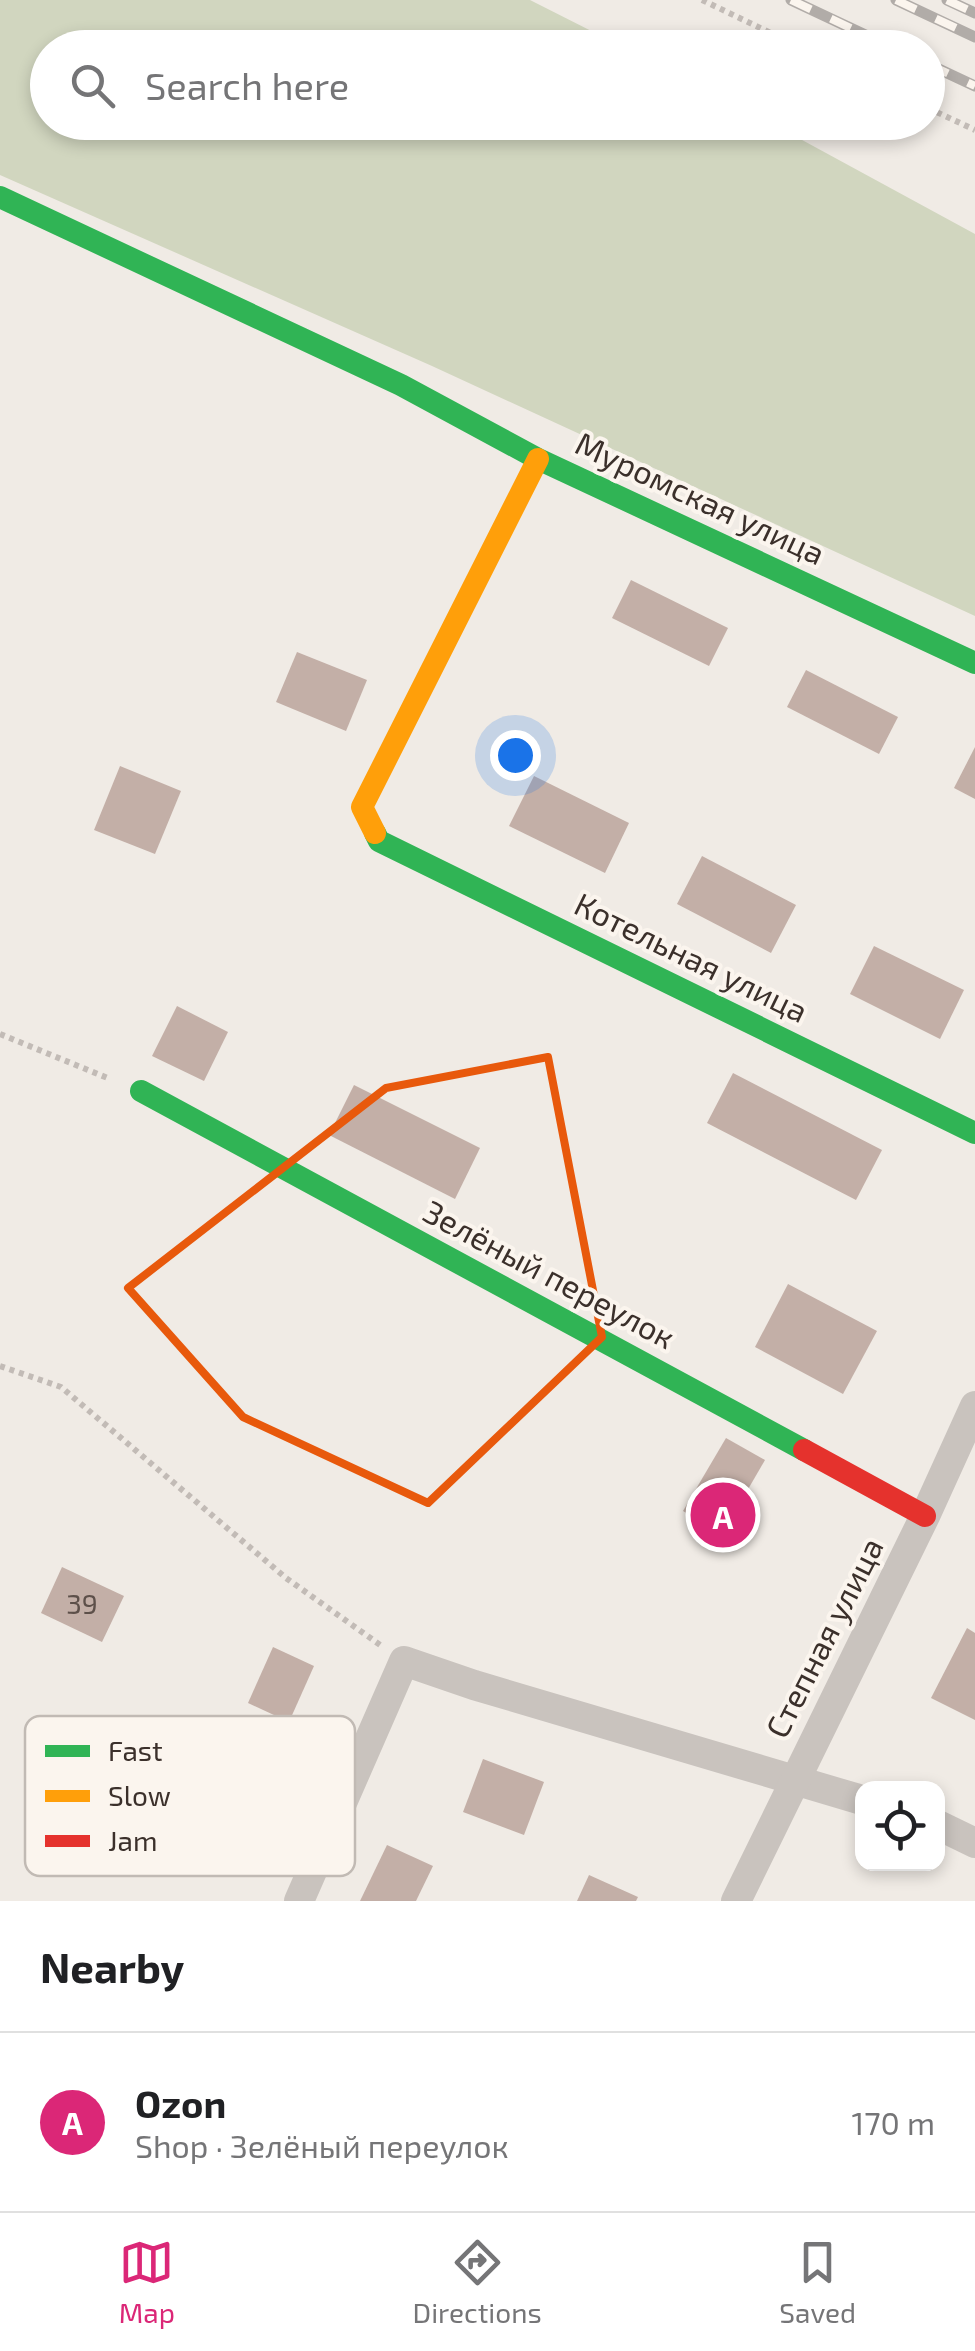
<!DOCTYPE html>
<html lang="en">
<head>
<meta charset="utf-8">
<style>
	body { margin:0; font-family:"Exo 2",sans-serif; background:#f2f2f2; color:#202124 }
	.controls { position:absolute; right:30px; bottom:30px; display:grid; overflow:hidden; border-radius:20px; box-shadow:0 5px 15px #0003 }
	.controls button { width:90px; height:90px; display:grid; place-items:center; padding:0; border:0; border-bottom:2px solid #e0e0e0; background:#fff; color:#202124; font:50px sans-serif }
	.you { position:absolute; left:515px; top:755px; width:35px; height:35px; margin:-25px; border:8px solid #fff; border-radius:50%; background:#1a73e8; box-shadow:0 0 0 15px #1a73e833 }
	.badge { display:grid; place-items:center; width:65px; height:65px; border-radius:50%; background:#db2777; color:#fff; font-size:32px; font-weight:700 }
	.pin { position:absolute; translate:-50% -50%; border:5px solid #fff; box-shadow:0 2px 10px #0006 }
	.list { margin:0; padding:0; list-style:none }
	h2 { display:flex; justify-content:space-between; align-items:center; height:130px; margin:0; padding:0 40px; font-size:42px }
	h2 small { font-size:32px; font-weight:400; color:#757577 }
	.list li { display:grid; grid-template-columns:65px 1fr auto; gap:30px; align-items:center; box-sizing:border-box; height:180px; padding:0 40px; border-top:2px solid #e0e0e0 }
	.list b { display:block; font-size:38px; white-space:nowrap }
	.list p { margin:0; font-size:32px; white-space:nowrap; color:#757577 }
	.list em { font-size:32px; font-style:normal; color:#757577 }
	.icon { flex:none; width:55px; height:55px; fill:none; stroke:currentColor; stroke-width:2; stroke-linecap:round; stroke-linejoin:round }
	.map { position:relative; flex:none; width:975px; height:1901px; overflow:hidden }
	.search { position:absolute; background:#fff; box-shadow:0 5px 15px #0003; left:30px; right:30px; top:30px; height:110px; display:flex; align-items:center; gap:25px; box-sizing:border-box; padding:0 35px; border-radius:55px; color:#757577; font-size:38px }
	.sheet { height:310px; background:#fff }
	nav { display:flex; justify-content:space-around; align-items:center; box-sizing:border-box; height:140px; border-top:2px solid #e0e0e0; background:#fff; font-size:28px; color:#757577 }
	nav a { display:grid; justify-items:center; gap:5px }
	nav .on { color:#db2777 }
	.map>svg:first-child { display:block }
	.green { fill:#d1d6bf }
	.building { fill:#c3afa7 }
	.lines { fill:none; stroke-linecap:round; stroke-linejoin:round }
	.path { stroke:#c2bbb6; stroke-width:6; stroke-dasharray:5 5; stroke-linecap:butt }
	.street { stroke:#c9c3be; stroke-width:30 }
	.fast { stroke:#30b455; stroke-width:22 }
	.slow { stroke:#ff9f0a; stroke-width:22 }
	.jam { stroke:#e5322d; stroke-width:22 }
	.rail-casing { stroke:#b1aca8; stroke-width:11 }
	.rail { stroke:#fbf5ee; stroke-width:8; stroke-dasharray:22; stroke-linecap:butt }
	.marked { fill:none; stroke:#e8590c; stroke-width:8; stroke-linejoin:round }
	.labels { text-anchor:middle; stroke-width:8; stroke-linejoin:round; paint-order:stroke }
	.number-label { font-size:28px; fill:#5d504a }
	.street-label { font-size:32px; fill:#3b302b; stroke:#fbf5ee }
	.key { fill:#fbf5ee; stroke:#c1bab4; stroke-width:2.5 }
	.key-label { font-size:28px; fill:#3b302b }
</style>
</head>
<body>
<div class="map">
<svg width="975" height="1901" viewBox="0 0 975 1901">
	<rect width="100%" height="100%" fill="#f0ebe5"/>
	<!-- green -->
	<path class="green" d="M0 0H530L623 47 48 48V122H769L975 234V616L432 366 0 175Z"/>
	<!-- building -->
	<g class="building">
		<path d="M631 580 728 628 709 666 612 618Z"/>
		<path d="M297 652 367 680 346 731 276 702Z"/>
		<path d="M806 670 898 717 879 754 787 707Z"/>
		<path d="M975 747V799L954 788Z"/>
		<path d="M120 766 181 791 155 854 94 830Z"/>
		<path d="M534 776 629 823 605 873 509 826Z"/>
		<path d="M702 856 796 905 771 953 677 904Z"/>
		<path d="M874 946 964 990 940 1039 850 994Z"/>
		<path d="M177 1006 228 1032 204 1081 152 1056Z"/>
		<path d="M733 1073 882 1150 856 1200 707 1123Z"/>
		<path d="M354 1085 480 1148 455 1199 329 1135Z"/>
		<path d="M788 1284 877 1331 843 1394 755 1347Z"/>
		<path d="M726 1438 765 1460 722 1534 683 1511Z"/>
		<path d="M62 1567 124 1596 102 1642 41 1613Z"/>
		<path d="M967 1628 975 1633V1720L931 1698Z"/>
		<path d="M273 1647 314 1666 289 1722 248 1703Z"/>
		<path d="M483 1759 544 1782 524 1835 463 1812Z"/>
		<path d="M387 1845 433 1866 416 1901H360Z"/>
		<path d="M589 1875 638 1897 636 1901H577Z"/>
	</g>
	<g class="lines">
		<!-- path -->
		<g class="path">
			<path d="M702 0 802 48"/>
			<path d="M928 108 975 130"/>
			<path d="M0 1034 110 1079"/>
			<path d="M0 1366 61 1387 286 1578 383 1647"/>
		</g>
		<!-- street -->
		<g class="street">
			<path d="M938 1825 975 1843"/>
			<path d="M299 1901 404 1661 474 1685 862 1800"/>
			<path d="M736 1901 925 1516 975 1406"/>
		</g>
		<!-- fast -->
		<g class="fast">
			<path d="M0 197 401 385 538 459 975 663"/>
			<path d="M375 833 379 841 975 1133"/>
			<path d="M141 1091 804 1450"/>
		</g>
		<!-- slow -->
		<path class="slow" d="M375 833 362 807 538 459"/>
		<!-- jam -->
		<path class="jam" d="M804 1450 925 1516"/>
		<!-- rail casing -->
		<g class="rail-casing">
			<g id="rail">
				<path d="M791 0 893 48"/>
				<path d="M896 0 975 37"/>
				<path d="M947 0 975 13"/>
				<path d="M928 64 975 86"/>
			</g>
		</g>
		<!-- rail -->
		<use href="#rail" class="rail"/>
	</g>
	<!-- marked area -->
	<path class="marked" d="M548 1057 602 1337 428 1503 243 1417 128 1288 386 1088Z"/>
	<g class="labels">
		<!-- number labels -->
		<g class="number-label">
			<text x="82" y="1614">39</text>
		</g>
		<!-- street labels -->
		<g class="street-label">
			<text transform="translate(700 499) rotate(25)" y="11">Муромская улица</text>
			<text transform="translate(691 958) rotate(26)" y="11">Котельная улица</text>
			<text transform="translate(549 1275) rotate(28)" y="11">Зелёный переулок</text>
			<text transform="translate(825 1638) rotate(-63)" y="11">Степная улица</text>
		</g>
	</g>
	<!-- legend -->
	<rect x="25" y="1716" width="330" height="160" rx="15" class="key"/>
	<rect x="45" y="1745" width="45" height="12" fill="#30b455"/>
	<rect x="45" y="1790" width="45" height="12" fill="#ff9f0a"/>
	<rect x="45" y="1835" width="45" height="12" fill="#e5322d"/>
	<g class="key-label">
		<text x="108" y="1761">Fast</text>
		<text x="108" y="1806">Slow</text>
		<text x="108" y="1851">Jam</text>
	</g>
</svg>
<div class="controls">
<button><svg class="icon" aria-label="locate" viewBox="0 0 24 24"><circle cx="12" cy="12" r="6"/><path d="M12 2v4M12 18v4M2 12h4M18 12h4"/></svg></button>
</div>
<div class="you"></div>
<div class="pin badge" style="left:723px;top:1515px">A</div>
<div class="search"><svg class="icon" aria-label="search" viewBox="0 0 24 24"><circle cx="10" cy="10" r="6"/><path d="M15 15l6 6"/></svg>Search here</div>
</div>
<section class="sheet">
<h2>Nearby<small></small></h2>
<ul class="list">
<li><span class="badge">A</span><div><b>Ozon</b><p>Shop · Зелёный переулок</p></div><em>170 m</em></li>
</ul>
</section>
<nav>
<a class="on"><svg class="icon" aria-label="map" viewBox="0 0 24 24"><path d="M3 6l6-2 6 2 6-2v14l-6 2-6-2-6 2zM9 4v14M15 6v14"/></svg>Map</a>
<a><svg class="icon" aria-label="directions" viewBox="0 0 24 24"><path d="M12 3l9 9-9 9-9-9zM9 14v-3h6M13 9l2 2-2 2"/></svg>Directions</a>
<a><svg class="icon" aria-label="saved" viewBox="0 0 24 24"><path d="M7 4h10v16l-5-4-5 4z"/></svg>Saved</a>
</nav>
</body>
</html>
